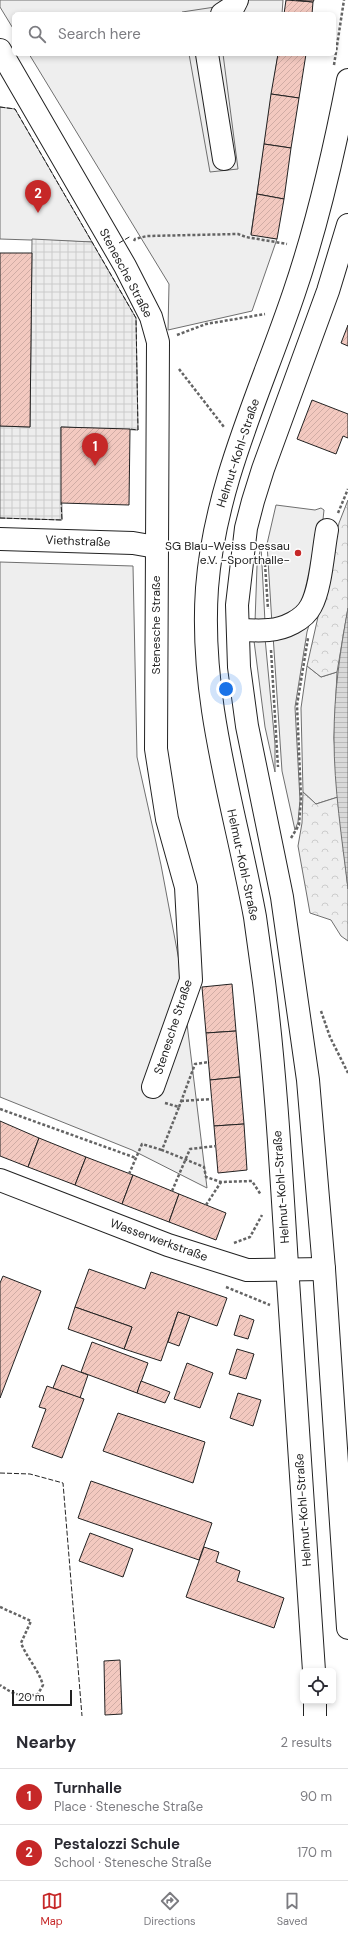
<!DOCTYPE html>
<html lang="en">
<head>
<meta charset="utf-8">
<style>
	body { margin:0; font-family:"DM Sans",sans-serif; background:#f7f7f7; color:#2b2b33 }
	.controls { position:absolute; right:12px; bottom:12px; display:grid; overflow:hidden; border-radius:6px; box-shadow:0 2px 6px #0003 }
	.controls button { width:36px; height:36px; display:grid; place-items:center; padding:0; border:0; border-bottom:1px solid #e1e1e2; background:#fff; color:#2b2b33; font:20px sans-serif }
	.scale { position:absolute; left:12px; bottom:10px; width:60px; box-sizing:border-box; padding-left:4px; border:2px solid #222; border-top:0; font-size:11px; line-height:14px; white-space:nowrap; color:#222; -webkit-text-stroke:3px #fff; paint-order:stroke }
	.you { position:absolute; left:226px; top:689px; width:14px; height:14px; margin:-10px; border:3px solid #fff; border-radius:50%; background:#1a73e8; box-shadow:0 0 0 6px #1a73e833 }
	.badge { display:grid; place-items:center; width:26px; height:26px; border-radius:50%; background:#c62828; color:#fff; font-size:13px; font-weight:700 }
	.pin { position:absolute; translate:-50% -33px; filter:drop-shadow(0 1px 2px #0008) }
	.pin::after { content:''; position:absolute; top:21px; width:14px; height:12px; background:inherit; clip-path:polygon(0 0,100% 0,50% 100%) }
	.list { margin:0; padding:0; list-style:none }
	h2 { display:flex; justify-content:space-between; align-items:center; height:52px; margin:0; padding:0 16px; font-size:17px }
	h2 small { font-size:13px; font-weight:400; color:#7c7c81 }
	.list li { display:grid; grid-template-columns:26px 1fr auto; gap:12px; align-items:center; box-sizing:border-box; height:56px; padding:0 16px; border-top:1px solid #e1e1e2 }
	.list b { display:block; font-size:15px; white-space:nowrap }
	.list p { margin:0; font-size:13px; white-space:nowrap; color:#7c7c81 }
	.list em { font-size:13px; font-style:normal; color:#7c7c81 }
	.icon { flex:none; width:22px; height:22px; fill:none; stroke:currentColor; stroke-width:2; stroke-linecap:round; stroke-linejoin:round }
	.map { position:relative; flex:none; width:348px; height:1716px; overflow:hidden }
	.search { position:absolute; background:#fff; box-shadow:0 2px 6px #0003; left:12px; right:12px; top:12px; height:44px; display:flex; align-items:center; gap:10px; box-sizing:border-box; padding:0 14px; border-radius:6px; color:#7c7c81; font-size:15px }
	.sheet { height:164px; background:#fff }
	nav { display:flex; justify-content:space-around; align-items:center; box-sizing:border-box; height:56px; border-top:1px solid #e1e1e2; background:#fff; font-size:11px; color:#7c7c81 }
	nav a { display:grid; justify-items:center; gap:2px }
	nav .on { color:#c62828 }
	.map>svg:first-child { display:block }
	.grass { fill:#eee; stroke:#6f6f6f }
	.forest { fill:url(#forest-crowns); stroke:#6f6f6f }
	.parking { fill:#ededed; stroke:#6f6f6f }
	.plaza { fill:url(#plaza-grid); stroke:#6f6f6f }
	.water { fill:url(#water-rules); stroke:#6f6f6f }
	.building { fill:url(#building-hatch); stroke:#222 }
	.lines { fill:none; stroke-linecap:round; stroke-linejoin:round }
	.minor-casing { stroke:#222; stroke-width:24 }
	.major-casing { stroke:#222; stroke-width:24 }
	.path { stroke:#646464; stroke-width:2.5; stroke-dasharray:3 2; stroke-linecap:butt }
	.minor { stroke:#fff; stroke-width:22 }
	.major { stroke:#fff; stroke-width:22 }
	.fence { stroke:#222; stroke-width:1; stroke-dasharray:5 2; stroke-linecap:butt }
	.poi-dot { fill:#c62828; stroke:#fff; stroke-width:1.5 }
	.labels { text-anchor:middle; stroke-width:3; stroke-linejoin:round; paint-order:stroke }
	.street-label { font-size:12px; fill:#222; stroke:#fff }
	.poi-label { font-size:12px; fill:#222; stroke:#fff; text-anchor:end }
</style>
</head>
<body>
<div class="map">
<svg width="348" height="1716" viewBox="0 0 348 1716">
	<defs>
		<pattern id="forest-crowns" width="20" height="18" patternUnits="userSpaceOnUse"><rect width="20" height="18" fill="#eee"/><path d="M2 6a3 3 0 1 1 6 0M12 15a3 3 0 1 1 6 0" fill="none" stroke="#ccc"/></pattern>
		<pattern id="plaza-grid" width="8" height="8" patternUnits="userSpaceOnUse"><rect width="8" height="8" fill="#ededed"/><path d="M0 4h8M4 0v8" fill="none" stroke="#cbcbcb"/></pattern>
		<pattern id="water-rules" width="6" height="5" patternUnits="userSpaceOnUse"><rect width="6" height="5" fill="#d9d9d9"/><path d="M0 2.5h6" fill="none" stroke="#bababa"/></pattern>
		<pattern id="building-hatch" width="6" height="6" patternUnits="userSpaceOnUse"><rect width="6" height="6" fill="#f3c9c0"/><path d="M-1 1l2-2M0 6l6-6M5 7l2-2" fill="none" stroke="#d0aca5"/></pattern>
	</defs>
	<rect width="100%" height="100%" fill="#fff"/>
	<!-- grass -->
	<g class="grass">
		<path d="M0 0H283L282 14H14V30L0 7Z"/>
		<path d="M29 54H278L251 234 277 239 252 311 168 330 169 284Z"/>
		<path d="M0 107 15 109 92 242 0 239Z"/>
		<path d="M276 505 315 510 321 508 324 510 321 538 307 604 272 624 267 544Z"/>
		<path d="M261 546 265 622H255L257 566Z"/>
		<path d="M0 562 133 566 137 757 161 865 180 966 207 1188 132 1150 0 1097Z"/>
		<path d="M313 611 307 632 295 707 300 800 298 822 295 830 282 771 273 635Z"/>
		<path d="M265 638 275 744V772L265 727 254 641Z"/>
		<path d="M307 666 321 677 337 672 334 738 338 797 316 804 303 792 301 708Z"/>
	</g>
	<!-- forest -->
	<g class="forest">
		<path d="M348 500V608L337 672 321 677 307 666 339 523Z"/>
		<path d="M303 792 316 804 338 797 348 889V941L341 936 331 920 310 913 298 846 302 823Z"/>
	</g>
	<!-- parking -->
	<g class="parking">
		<path d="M215 7 234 14H182V12Z"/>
		<path d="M189 54H223L238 169 210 172Z"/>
	</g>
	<!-- plaza -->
	<path class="plaza" d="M32 239 92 242 136 318 138 430 61 427 62 520 0 518V426L30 427Z"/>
	<!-- water -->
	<path class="water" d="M348 608V889C342 839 334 788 334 738 334 693 340 651 348 608Z"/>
	<!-- building -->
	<g class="building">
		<path d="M286 0 313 2 312 14H284Z"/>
		<path d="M296 0H314L313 2Z"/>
		<path d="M278 54H306L299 98 271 94Z"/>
		<path d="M271 94 299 98 291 148 264 144Z"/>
		<path d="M264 144 291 148 284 199 257 194Z"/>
		<path d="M257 194 284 199 277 239 251 235Z"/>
		<path d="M0 253H32L30 427 0 426Z"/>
		<path d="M348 325V346L341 343Z"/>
		<path d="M312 400 348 414V438L343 436 336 454 297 439Z"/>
		<path d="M61 427 130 429 129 505 61 503Z"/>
		<path d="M232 984 236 1031 206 1033 202 987Z"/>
		<path d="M236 1031 240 1077 210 1080 206 1033Z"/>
		<path d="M240 1077 244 1124 214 1126 210 1080Z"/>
		<path d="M0 1121 39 1138 28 1167 0 1156Z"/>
		<path d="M244 1124 247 1170 218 1173 214 1126Z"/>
		<path d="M39 1138 86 1157 75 1185 28 1167Z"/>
		<path d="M86 1157 133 1175 122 1204 75 1185Z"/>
		<path d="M133 1175 179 1194 169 1222 122 1204Z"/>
		<path d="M179 1194 226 1213 216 1240 169 1222Z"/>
		<path d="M89 1269 145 1289 151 1272 227 1298 217 1326 178 1312 161 1361 124 1349 132 1327 75 1307Z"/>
		<path d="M3 1276 41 1291 0 1398V1283Z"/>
		<path d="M75 1307 132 1327 124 1349 68 1329Z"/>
		<path d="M178 1312 190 1316 179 1346 168 1342Z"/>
		<path d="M240 1315 254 1320 248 1339 234 1335Z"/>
		<path d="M92 1342 148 1363 137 1393 81 1372Z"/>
		<path d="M237 1349 254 1354 246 1379 229 1374Z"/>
		<path d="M187 1363 213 1373 200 1408 174 1399Z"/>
		<path d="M62 1365 88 1375 80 1398 53 1388Z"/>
		<path d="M141 1381 170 1392 165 1403 137 1393Z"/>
		<path d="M47 1386 84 1399 62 1458 32 1447 46 1409 39 1407Z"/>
		<path d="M238 1393 261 1400 253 1426 230 1418Z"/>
		<path d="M118 1413 205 1442 193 1483 103 1451Z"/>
		<path d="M91 1481 212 1523 199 1560 78 1518Z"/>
		<path d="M90 1533 133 1549 123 1577 79 1561Z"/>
		<path d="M204 1547 219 1552 216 1562 240 1571 237 1581 284 1598 274 1628 186 1597Z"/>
		<path d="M120 1660 122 1714 105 1715 104 1661Z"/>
	</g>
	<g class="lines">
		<!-- minor casing -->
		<g class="minor-casing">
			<g id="minor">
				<path d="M222 14 234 6 237 0"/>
				<path d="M0 50 125 266 151 317 158 342 156 749 167 819 186 887 191 980 153 1087"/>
				<path d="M207 54 224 159"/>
				<path d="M0 539 133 543 156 547"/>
				<path d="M238 630C248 630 259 631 269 630 284 629 304 620 311 606 321 588 323 551 327 530"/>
				<path d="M0 1180 168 1245 247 1270 324 1269"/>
			</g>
		</g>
		<!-- major casing -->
		<g class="major-casing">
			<g id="major">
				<path d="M348 225 328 291 263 469 253 501 246 528 237 605 239 667 247 726 282 897 308 1080 324 1269 348 1628"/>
				<path d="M314 1671C305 1536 296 1400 287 1265 281 1171 276 1076 264 982 261 960 258 938 255 917 235 808 199 701 207 588 215 484 261 391 294 293 318 223 334 152 348 80"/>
				<path d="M315 1701V1716"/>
			</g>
		</g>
		<!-- path -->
		<g class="path">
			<path d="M334 65 344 0"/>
			<path d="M134 241 135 239 147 236 238 234 246 237 287 244"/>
			<path d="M177 335 206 324 265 314"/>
			<path d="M179 369 224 427"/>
			<path d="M338 513 348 489"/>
			<path d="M265 564 268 609"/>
			<path d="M271 650 278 767"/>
			<path d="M291 838 299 825 301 798 297 705 308 638"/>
			<path d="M321 1011 330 1037 348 1073"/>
			<path d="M181 1101 212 1099"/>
			<path d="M165 1103 179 1107 162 1150 204 1167 206 1177 221 1182 252 1181 261 1195"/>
			<path d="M179 1107 195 1064 209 1062"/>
			<path d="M0 1109 136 1158"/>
			<path d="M129 1174 142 1144 162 1150"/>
			<path d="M172 1191 190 1149 216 1146"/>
			<path d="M206 1205 221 1182"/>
			<path d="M234 1243 250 1237 262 1215"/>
			<path d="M226 1287 270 1305"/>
			<path d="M0 1607 31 1621 21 1643C27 1658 38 1669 43 1685L38 1694C22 1698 13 1694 0 1685"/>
		</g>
		<!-- minor -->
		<use href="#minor" class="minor"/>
		<!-- major -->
		<use href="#major" class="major"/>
		<!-- fence -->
		<g class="fence">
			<path d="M0 107 15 109 136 318 138 430 130 429"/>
			<path d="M119 243 131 236"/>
			<path d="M0 518 62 520 61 503"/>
			<path d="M0 1473 30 1474 63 1483 82 1716"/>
		</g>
	</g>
	<!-- markers -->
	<circle class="poi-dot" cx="298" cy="553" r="4"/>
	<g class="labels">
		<!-- street labels -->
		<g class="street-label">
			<text transform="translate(126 273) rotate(62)" y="4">Stenesche Straße</text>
			<text transform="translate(238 453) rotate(-72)" y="4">Helmut-Kohl-Straße</text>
			<text transform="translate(78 541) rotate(2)" y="4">Viethstraße</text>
			<text transform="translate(156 625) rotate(-90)" y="4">Stenesche Straße</text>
			<text transform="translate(243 865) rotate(78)" y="4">Helmut-Kohl-Straße</text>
			<text transform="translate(173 1027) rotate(-72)" y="4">Stenesche Straße</text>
			<text transform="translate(281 1187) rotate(-94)" y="4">Helmut-Kohl-Straße</text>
			<text transform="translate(159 1240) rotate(20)" y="4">Wasserwerkstraße</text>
			<text transform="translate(303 1510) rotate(-94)" y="4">Helmut-Kohl-Straße</text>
		</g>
		<!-- poi labels -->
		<g class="poi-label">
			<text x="290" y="550">SG Blau-Weiss Dessau<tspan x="290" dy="14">e.V. -Sporthalle-</tspan></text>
		</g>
	</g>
</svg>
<div class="controls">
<button><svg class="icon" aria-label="locate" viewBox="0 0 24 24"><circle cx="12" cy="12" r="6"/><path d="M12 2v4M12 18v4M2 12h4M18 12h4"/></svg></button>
</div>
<div class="scale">20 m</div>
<div class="you"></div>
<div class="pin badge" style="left:95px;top:466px">1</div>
<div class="pin badge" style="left:38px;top:213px">2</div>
<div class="search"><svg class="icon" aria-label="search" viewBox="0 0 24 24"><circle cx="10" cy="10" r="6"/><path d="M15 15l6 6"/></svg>Search here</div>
</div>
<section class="sheet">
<h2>Nearby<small>2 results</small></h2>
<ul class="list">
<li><span class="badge">1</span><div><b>Turnhalle</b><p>Place · Stenesche Straße</p></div><em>90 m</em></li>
<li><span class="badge">2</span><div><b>Pestalozzi Schule</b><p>School · Stenesche Straße</p></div><em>170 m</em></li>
</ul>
</section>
<nav>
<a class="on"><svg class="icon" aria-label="map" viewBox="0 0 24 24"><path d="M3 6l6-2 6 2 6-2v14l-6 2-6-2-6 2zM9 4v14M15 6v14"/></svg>Map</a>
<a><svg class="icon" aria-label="directions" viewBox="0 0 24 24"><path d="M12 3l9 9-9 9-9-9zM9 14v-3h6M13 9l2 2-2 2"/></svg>Directions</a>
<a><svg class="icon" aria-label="saved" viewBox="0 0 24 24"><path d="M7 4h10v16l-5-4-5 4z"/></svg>Saved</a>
</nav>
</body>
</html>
